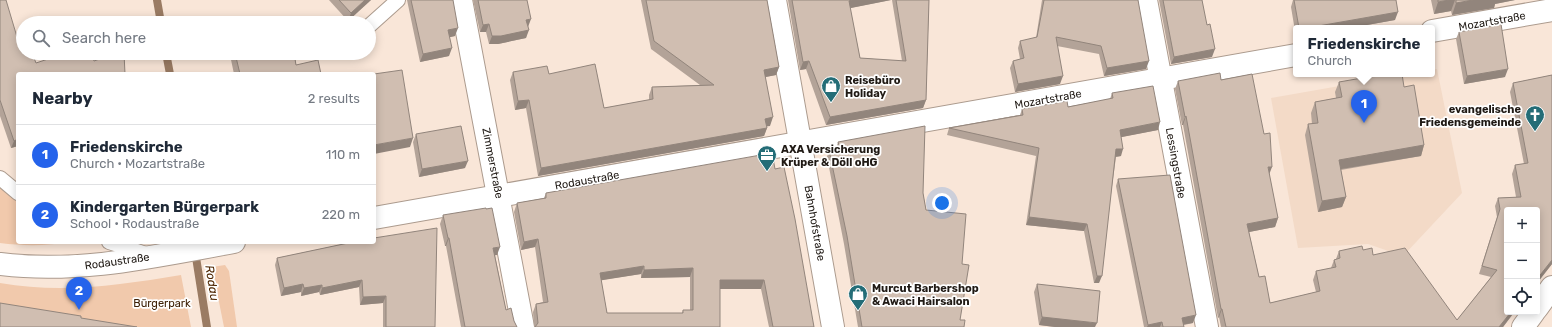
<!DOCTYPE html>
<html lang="en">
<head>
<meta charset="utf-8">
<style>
	body { margin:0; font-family:Rubik,sans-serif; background:#f2f2f3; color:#1f2937 }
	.controls { position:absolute; right:12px; bottom:12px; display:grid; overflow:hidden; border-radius:4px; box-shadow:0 2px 10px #0003 }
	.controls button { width:36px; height:36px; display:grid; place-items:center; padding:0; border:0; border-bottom:1px solid #e0e1e3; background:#fff; color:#1f2937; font:20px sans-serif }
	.you { position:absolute; left:942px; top:203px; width:14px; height:14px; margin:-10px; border:3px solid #fff; border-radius:50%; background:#1a73e8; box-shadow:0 0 0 6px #1a73e833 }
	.badge { display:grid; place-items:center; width:26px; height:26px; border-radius:50%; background:#2563eb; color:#fff; font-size:13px; font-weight:700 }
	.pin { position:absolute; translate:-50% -33px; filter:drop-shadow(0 1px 2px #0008) }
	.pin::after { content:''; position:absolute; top:21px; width:14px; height:12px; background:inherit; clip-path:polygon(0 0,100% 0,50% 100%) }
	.popup { position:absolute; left:1293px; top:25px; width:142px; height:52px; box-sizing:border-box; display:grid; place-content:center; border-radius:4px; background:#fff; filter:drop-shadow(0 1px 3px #0005); font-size:13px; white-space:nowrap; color:#747a83 }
	.popup b { font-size:15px; color:#1f2937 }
	.popup::after { content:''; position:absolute; left:50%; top:100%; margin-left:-8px; border:8px solid transparent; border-top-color:#fff }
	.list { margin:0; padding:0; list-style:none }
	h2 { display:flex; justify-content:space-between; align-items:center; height:52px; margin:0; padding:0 16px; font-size:17px }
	h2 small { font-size:13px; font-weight:400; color:#747a83 }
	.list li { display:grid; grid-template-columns:26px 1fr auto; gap:12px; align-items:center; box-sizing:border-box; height:60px; padding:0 16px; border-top:1px solid #e0e1e3 }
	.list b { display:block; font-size:15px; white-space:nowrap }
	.list p { margin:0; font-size:13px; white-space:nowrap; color:#747a83 }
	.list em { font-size:13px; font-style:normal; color:#747a83 }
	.icon { flex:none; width:22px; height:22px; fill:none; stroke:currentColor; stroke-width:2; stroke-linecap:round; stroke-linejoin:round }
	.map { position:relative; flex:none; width:1552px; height:327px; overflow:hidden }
	.search { position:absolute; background:#fff; box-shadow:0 2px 10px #0003; left:16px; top:16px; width:360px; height:44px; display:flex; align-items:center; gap:10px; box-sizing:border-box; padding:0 14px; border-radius:22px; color:#747a83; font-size:15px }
	.panel { position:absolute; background:#fff; box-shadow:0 2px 10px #0003; left:16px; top:72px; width:360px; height:172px; border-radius:4px }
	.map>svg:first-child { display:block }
	.built { fill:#f3dac7 }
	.green { fill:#f1c9ac }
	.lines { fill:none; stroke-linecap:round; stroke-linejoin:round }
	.stream { stroke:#9a7b63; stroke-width:8 }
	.lane-casing { stroke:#ac9b8e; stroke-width:16 }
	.street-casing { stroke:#ac9b8e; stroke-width:24 }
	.lane { stroke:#fff; stroke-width:14 }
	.street { stroke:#fff; stroke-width:22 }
	.wall { fill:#b3a398; fill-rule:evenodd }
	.shaded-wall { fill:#92857c }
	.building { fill:#d0beb1; stroke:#92857c; fill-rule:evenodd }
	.labels { text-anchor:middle; stroke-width:3.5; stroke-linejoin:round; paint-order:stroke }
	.street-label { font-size:11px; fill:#201a15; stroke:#fff }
	.poi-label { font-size:11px; font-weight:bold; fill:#201a15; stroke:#fff; text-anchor:start }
	.park-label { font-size:11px; fill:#3e2107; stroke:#fff }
	.water-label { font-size:12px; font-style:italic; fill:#4d2500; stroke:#fff }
</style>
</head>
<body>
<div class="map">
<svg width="1552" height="327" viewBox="0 0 1552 327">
	<rect width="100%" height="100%" fill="#f9e6d8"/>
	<!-- built -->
	<path class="built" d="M1437 69 1462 193 1403 256 1368 244 1298 248 1271 98 1408 74H1432V70Z"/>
	<!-- green -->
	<g class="green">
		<path d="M0 188 18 202V242H70C47 246 23 246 0 243Z"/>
		<path d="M225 265 229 271 237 327H224L212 267Z"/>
		<path d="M181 275 191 327H0V283C62 294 120 285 181 275Z"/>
	</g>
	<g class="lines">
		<!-- stream -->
		<g class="stream">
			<path d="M157 0 161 23"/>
			<path d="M166 53 170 74"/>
			<path d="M195 251 207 327"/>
		</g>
		<!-- lane casing -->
		<g class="lane-casing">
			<g id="lane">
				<path d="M369 26 398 0"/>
				<path d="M0 178 18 193"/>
				<path d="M109 242 149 255"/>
			</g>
		</g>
		<!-- street casing -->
		<g class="street-casing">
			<g id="street">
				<path d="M461 0 523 327"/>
				<path d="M775 0 833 327"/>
				<path d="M1146 0 1207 327"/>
				<path d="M1432 31 1552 10"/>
				<path d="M374 218 1296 55"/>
				<path d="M0 264C80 274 156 256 234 242"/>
				<path d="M1537 308 1552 287"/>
				<path d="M1523 327 1534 312"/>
			</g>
		</g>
		<!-- lane -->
		<use href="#lane" class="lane"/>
		<!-- street -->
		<use href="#street" class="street"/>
	</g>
	<!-- wall -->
	<g class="wall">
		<path d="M0 0 17 37 23 53 36 63 18 146 11 148 0 116Z"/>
		<path d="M329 0H371L348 21Z"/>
		<path d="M407 0H453L455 36 450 37 449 56 420 62Z"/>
		<path d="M473 0H527L528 27 526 38 498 44H489L486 32H480Z"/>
		<path d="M641 0H767L779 67 776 75 765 77 770 126H766L767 128 764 136 538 176 526 108 515 110 510 80 513 72 549 74 604 108 649 100V95L652 87 700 85 651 49Z"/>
		<path d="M788 0H891L850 8 860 58 902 61 892 0H929L926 100 923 108 826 125 806 69 800 70Z"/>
		<path d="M1042 0H1138L1146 69 1104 76 1099 54 1057 46 1060 84 1015 92 1010 68 1013 61 1020 59 1018 48 1020 41 1036 38Z"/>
		<path d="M1159 0H1202L1212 57 1171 64Z"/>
		<path d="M1293 0H1396L1395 20 1350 28H1296V37L1291 7Z"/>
		<path d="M1431 0H1515L1495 4 1494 8 1452 15 1451 11 1434 14Z"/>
		<path d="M1459 32 1505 77 1464 84 1456 39Z"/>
		<path d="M231 53H294L296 65 321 74H234L230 55Z"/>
		<path d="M1552 75V264L1503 327H1221L1219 317 1218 318 1183 125H1182L1175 89 1178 81 1221 80 1269 174 1278 218 1275 227 1249 232 1259 277 1270 303 1316 292 1313 280 1316 271 1331 268 1334 260 1336 259 1339 251 1363 250 1373 255 1457 320 1491 277 1479 274 1497 217 1495 206 1498 198 1516 197 1512 174 1515 165 1524 164 1510 92 1513 83Z"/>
		<path d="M1339 82 1404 87 1424 145 1421 156 1341 170 1346 197 1342 207 1318 212 1305 135 1308 124H1312L1311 113 1315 102 1336 98 1335 92Z"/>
		<path d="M1112 93 1158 130 1121 137V156L1116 157 1099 283H1094L1084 231 1026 225 1036 156 947 135 949 128 1020 115 1022 109 1068 107 1110 99Z"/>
		<path d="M416 134 465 168 419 177 413 142Z"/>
		<path d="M838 142 923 193 926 210 962 264 960 320 964 327H858L844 244 827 157 829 150 836 149Z"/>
		<path d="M775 169 814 327H769L761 289H720V327H534L533 312 536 304 543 302 535 247 521 250 514 212 517 203 544 198 546 193ZM641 274V278L690 277V310H683L682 313H607L601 280Z"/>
		<path d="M1118 179 1193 323 1184 325V327H1144L1116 186Z"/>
		<path d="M443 215 497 255H495L506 310 514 321 517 327H461L446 246H445L440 224Z"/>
		<path d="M353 242 435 327H383V303L360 305 359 287 320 295 319 292 301 296V292L281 296 275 265 277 258Z"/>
		<path d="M1037 284 1095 327H1055L1039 325 1034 292Z"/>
	</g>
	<!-- shaded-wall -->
	<g class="shaded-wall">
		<path d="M365 0H371L348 21 351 13Z"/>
		<path d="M852 0H891L846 9 849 1Z"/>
		<path d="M1449 0H1455L1451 11 1434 14 1438 2Z"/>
		<path d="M1473 0H1515L1495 4 1494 8 1452 15 1456 3Z"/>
		<path d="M1398 12 1395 20 1350 28H1307Z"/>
		<path d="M531 19 528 27 523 28 526 20Z"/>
		<path d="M489 24 486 32H480L483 25Z"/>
		<path d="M458 28 455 36 446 38 448 30Z"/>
		<path d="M529 30 526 38 498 44H489L492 36Z"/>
		<path d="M452 48 449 56 420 62 423 54Z"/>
		<path d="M1215 49 1212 57 1171 64 1174 57Z"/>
		<path d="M809 61 806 69 800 70 803 62Z"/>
		<path d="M1149 61 1146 69 1104 76 1107 68Z"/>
		<path d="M779 67 776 75 761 78 764 70Z"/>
		<path d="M1508 69 1505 77 1464 84 1467 76Z"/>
		<path d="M1063 76 1060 84 1015 92 1018 84Z"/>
		<path d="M529 100 526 108 515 110 518 101Z"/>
		<path d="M926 100 923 108 826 125 830 117Z"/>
		<path d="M1186 116 1183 125H1182L1185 117Z"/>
		<path d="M773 117 770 126 762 127 765 119Z"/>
		<path d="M1160 122 1158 130 1117 138 1120 130Z"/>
		<path d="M767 128 764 136 538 176 541 168Z"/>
		<path d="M413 138 410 147 374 154V145Z"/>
		<path d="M18 139V146L11 148 14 141Z"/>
		<path d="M1424 145 1421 156 1335 170 1339 160Z"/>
		<path d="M1116 149H1123L1121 156 1114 157Z"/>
		<path d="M468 161 465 168 419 177 422 169Z"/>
		<path d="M1268 167H1272L1269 175Z"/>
		<path d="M1346 197 1342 207 1318 212 1322 201Z"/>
		<path d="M1029 217 1087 224 1084 231 1026 225Z"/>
		<path d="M1278 218 1275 227 1244 233 1247 224Z"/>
		<path d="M448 238H449L446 246H445Z"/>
		<path d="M538 239 535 247 521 250 524 242Z"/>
		<path d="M500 247 497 255 490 256 493 248Z"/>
		<path d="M1552 260V264L1537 283V279Z"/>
		<path d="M644 266 641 274 597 281 600 273Z"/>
		<path d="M693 268 690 277 641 278 644 270Z"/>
		<path d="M1097 276H1102L1099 283H1094Z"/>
		<path d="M362 280 359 287 320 295 322 288Z"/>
		<path d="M720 280H764L761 289H717Z"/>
		<path d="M303 284 301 292 281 296 284 288Z"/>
		<path d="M322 285 319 292 301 296 304 288Z"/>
		<path d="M386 296 383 303 360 305 363 297Z"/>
		<path d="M1221 309H1222L1219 317 1218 318Z"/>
		<path d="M1511 312H1514L1503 327H1499Z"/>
		<path d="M1196 315 1193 323 1180 325 1182 318Z"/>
		<path d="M1042 317 1097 323 1095 327H1055L1039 325Z"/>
		<path d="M1162 322 1160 327H1147L1148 325Z"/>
	</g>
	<!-- building -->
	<g class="building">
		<path d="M0 0H6L17 37 21 35 23 41V53H32L36 63 66 53H91L94 61 116 53H124L125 74H18V139L14 141 0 100Z"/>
		<path d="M339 0H365L351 13Z"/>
		<path d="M411 0H453L458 28 448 30 452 48 423 54Z"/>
		<path d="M478 0H527L531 19 526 20 529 30 501 36H492L489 24 483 25Z"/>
		<path d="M646 0H767L779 67 764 70 773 117 765 119 767 128 541 168 529 100 518 101 513 72 547 66 549 74 595 64 604 108 653 99 652 87 714 85 654 41Z"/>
		<path d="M792 0H852L849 1 860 58 906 61 896 0H929L926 100 830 117 809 61 803 62Z"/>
		<path d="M1044 0H1138L1149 61 1107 68 1101 46 1056 37 1063 76 1018 84 1013 61 1024 58 1020 41 1037 37Z"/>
		<path d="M1163 0H1202L1207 25 1210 24 1215 49 1174 57Z"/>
		<path d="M1294 0H1396L1398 12 1307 28H1299Z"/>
		<path d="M1438 0H1449L1438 2Z"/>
		<path d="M1456 0H1473L1456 3Z"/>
		<path d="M1501 24 1508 69 1467 76 1459 32Z"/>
		<path d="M235 53H294L296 65 318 60 321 74H240Z"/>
		<path d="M402 70 413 138 374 145V74Z"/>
		<path d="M1220 73 1221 80 1252 74 1264 134 1270 133 1272 167H1268L1278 218 1247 224 1259 277 1265 276 1270 303 1320 291 1316 271 1336 267 1334 260 1340 258 1339 251 1362 246 1363 250 1372 248 1373 255 1405 248 1457 320 1497 270 1482 266 1500 209 1498 198 1521 197 1515 165 1528 163 1513 83 1552 75V260L1537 279V210H1507V312H1511L1499 327H1226L1222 309H1221L1186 116 1185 117 1178 81Z"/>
		<path d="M1385 74H1402L1404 87 1414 85 1424 145 1339 160 1346 197 1322 201 1308 124 1318 123 1315 102 1342 97 1339 82Z"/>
		<path d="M1153 86 1160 122 1120 130 1123 149H1116L1102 276H1097L1087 224 1029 217 1039 148 949 128 1023 115 1022 109 1067 101 1068 107 1113 98 1112 93Z"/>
		<path d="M461 126 468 161 422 169 416 134Z"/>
		<path d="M925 126 923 193 926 210 966 214 962 264 969 265 960 320H965L964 327H862L847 236 829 150 840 148 838 142Z"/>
		<path d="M772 153 775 169 784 167 795 219 814 327H773L764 280H720V327H535L538 323 536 304 548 302 538 239 524 242 517 203 546 198V193ZM644 266V270L693 268V310H683V313H607L600 273Z"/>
		<path d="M1170 175 1196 315 1182 318 1184 327H1163L1162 322 1148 325 1118 179Z"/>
		<path d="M486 208V209L492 208 500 247 493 248 506 310 511 308 514 321 517 327H465L449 238H448L443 215Z"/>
		<path d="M437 228 435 327H386V296L363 297 362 280 322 288V285L304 288 303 284 284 288 277 258 353 242H374V238Z"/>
		<path d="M1037 284 1100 291 1097 323 1042 317Z"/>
		<path d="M0 303 81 316V318L137 327H0Z"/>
	</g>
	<!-- icons -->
	<defs>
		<g id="shop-pin" transform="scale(1)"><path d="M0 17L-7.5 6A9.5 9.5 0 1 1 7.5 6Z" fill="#246d77" stroke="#fff"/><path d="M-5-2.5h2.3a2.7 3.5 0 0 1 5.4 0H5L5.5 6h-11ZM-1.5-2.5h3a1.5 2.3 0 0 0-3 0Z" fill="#fff"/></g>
		<g id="church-pin" transform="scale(1)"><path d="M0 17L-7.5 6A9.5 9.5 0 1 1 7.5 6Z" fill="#246d77" stroke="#fff"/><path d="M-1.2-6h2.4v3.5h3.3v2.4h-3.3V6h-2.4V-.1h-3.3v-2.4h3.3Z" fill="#fff"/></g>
		<g id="office-pin" transform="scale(1)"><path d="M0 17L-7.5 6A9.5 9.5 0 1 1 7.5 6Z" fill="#246d77" stroke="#fff"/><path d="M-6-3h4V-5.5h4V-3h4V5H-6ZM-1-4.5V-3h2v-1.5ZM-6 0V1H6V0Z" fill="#fff"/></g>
	</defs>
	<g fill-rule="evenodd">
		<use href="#shop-pin" x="831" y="86"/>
		<use href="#church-pin" x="1535" y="115"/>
		<use href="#office-pin" x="767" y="155"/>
		<use href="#shop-pin" x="858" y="294"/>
	</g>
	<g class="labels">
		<!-- street labels -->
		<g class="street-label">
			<text transform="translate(1492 21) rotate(-10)" y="4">Mozartstraße</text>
			<text transform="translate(1048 99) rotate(-10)" y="4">Mozartstraße</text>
			<text transform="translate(493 163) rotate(79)" y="4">Zimmerstraße</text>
			<text transform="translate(1176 163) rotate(80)" y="4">Lessingstraße</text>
			<text transform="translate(587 180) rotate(-10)" y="4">Rodaustraße</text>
			<text transform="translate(815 223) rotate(80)" y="4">Bahnhofstraße</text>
			<text transform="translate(117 261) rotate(-8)" y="4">Rodaustraße</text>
		</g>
		<!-- poi labels -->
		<g class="poi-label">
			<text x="845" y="84">Reisebüro<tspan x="845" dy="13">Holiday</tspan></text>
			<text x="1521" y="113" text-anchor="end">evangelische<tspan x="1521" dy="13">Friedensgemeinde</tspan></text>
			<text x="781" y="153">AXA Versicherung<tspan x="781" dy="13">Krüper &amp; Döll oHG</tspan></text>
			<text x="872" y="292">Murcut Barbershop<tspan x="872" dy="13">&amp; Awaci Hairsalon</tspan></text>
		</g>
		<!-- park labels -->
		<g class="park-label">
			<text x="162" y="307">Bürgerpark</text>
		</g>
		<!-- water labels -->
		<g class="water-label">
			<text transform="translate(212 283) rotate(81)" y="4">Rodau</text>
		</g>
	</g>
</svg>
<div class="controls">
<button>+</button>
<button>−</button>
<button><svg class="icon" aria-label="locate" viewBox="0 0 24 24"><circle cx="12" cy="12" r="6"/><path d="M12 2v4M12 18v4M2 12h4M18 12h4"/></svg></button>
</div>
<div class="you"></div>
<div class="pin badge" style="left:1364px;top:123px">1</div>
<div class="popup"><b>Friedenskirche</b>Church</div>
<div class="pin badge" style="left:79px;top:310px">2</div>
<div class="search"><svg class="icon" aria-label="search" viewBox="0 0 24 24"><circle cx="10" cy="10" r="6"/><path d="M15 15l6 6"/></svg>Search here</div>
<section class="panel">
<h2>Nearby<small>2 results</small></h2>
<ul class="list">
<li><span class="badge">1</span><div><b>Friedenskirche</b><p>Church · Mozartstraße</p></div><em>110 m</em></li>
<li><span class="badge">2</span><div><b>Kindergarten Bürgerpark</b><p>School · Rodaustraße</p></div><em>220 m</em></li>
</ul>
</section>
</div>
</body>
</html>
